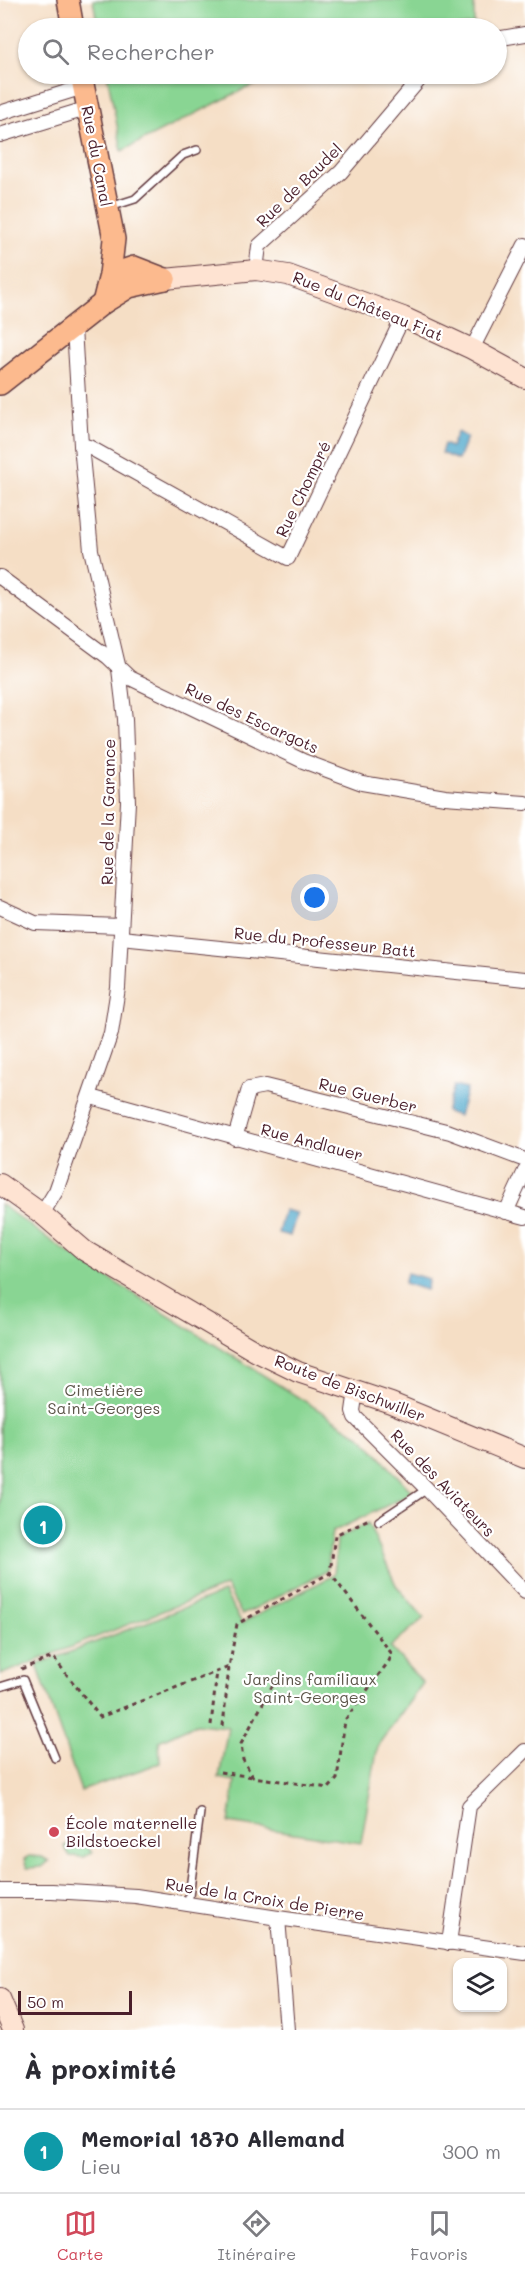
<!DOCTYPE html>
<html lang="fr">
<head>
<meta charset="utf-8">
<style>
	body { margin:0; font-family:Mali,sans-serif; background:#f2f2f3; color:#2b2b33 }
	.controls { position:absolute; right:18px; bottom:18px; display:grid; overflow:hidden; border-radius:12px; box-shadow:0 2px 4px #0004 }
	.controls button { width:54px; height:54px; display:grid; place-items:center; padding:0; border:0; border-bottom:2px solid #e1e1e2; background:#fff; color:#2b2b33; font:30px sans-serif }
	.scale { position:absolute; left:18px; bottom:15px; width:114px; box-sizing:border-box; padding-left:6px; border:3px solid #4a1f2b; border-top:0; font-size:16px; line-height:21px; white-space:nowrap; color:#4a1f2b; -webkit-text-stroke:4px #fff; paint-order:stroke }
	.you { position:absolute; left:315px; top:898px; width:21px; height:21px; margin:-15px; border:4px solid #fff; border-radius:50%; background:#1a73e8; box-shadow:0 0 0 9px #1a73e833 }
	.badge { display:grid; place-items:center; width:39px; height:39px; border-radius:50%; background:#d1495b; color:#fff; font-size:20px; font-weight:700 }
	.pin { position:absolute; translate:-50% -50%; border:3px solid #fff; box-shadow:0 2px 6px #0006 }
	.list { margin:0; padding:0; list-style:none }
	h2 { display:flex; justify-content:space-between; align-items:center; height:78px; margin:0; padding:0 24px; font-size:26px }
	h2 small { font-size:20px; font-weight:400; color:#7c7c81 }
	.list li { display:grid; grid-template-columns:39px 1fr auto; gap:18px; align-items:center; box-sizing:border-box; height:84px; padding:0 24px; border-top:2px solid #e1e1e2 }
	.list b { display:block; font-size:22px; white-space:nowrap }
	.list p { margin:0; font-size:20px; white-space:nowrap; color:#7c7c81 }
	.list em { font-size:20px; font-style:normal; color:#7c7c81 }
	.icon { flex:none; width:33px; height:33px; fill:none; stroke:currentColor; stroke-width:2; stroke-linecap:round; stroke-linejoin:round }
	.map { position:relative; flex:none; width:525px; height:2030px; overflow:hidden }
	.search { position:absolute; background:#fff; box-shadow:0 2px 4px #0004; left:18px; right:18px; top:18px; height:66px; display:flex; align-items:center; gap:15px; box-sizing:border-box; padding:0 21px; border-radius:33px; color:#7c7c81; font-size:22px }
	.sheet { height:162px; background:#fff }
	nav { display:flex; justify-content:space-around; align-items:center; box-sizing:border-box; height:84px; border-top:2px solid #e1e1e2; background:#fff; font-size:16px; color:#7c7c81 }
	nav a { display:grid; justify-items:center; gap:3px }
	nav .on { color:#d1495b }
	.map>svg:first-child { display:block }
	.green { fill:#89d593; stroke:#6a7a5f; stroke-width:1.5 }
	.water { fill:#4da7cb; stroke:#4c637b; stroke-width:1.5 }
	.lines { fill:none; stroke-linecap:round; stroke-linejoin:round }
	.lane-casing { stroke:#643c42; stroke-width:10 }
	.street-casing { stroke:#643c42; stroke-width:16 }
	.secondary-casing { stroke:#643c42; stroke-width:22 }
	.primary-casing { stroke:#643c42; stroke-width:24 }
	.path { stroke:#643c42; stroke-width:3; stroke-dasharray:4.5 4.5; stroke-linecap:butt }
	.lane { stroke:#fff; stroke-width:7 }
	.street { stroke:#fff; stroke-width:14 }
	.secondary { stroke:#fee3d2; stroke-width:20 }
	.primary { stroke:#fcba8e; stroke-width:21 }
	.poi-dot { fill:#d1495b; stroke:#fff; stroke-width:2 }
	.labels { text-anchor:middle; stroke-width:4.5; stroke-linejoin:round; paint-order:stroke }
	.street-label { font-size:16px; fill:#4a1f2b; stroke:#fff }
	.park-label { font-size:16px; fill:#5d564a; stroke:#fff }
	.poi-label { font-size:16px; fill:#4a1f2b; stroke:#fff; text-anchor:start }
</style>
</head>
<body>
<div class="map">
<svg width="525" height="2030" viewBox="0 0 525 2030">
	<rect width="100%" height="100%" fill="#fff"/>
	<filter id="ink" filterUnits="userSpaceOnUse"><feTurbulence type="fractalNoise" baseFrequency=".0167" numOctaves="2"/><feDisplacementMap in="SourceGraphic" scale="12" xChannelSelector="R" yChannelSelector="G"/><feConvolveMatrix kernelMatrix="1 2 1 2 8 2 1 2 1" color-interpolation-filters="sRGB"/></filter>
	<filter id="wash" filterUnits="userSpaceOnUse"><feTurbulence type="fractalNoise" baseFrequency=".008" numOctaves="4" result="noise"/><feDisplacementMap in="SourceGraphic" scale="24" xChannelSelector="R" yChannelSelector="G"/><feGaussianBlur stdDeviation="1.35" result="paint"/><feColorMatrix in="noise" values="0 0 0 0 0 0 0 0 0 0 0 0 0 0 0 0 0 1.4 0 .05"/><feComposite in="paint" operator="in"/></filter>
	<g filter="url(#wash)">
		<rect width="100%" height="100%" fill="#f5dec5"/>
		<!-- green -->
		<g class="green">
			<path d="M93 0H474V24L451 28H98Z"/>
			<path d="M107 74H283L242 90 122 151Z"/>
			<path d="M0 1204 64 1250 362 1437 413 1493 332 1532 327 1571 242 1615 226 1586 0 1675Z"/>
			<path d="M368 1523 396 1585 424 1618 390 1647 423 1683 378 1745 361 1843 229 1823 235 1781 219 1778 228 1727 196 1724 159 1741 160 1763 81 1791 37 1665 224 1592 242 1623 334 1575 337 1539Z"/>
			<path d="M73 1842 86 1845 92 1853 84 1857 70 1856 64 1846Z"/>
			<path d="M29 1856 42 1857 49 1861 42 1867 27 1868 24 1859Z"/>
		</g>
		<!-- water -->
		<g class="water">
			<path d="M457 432 467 437 458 460 441 453 444 444 451 447Z"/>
			<path d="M454 1086 467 1089 459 1116 446 1112Z"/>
			<path d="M284 1210 297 1213 290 1236 278 1233Z"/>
			<path d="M407 1273 429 1279 426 1290 404 1283Z"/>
		</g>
	</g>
	<g filter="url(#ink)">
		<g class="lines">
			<!-- lane casing -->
			<g class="lane-casing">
				<g id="lane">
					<path d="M110 207 135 199 183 155 197 150"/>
					<path d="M379 1521 427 1489"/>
					<path d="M0 1687 23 1680 55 1758"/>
					<path d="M188 1904 200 1812"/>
				</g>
			</g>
			<!-- street casing -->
			<g class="street-casing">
				<g id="street">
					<path d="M496 39 525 34"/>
					<path d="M0 113 83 87"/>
					<path d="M0 135 89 108"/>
					<path d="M256 270 259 246 341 172 424 74"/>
					<path d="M472 349 525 245"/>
					<path d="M81 445 89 447 288 558 403 317"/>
					<path d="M0 577 108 657 130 678 303 761 362 783 445 797 525 803"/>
					<path d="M0 907 35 923 121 926"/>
					<path d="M121 938 525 979"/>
					<path d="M91 1097 525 1217"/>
					<path d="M235 1138 249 1089 265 1086 450 1132 525 1160"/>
					<path d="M506 1212 525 1171"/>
					<path d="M42 1214 56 1191 111 1033 118 988 128 802 125 719 119 669 91 550 81 445 74 328"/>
					<path d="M356 1391 353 1411 355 1417 427 1489 525 1592"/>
					<path d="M0 1891H52L136 1896 278 1918 525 1953"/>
					<path d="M278 1918 287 2030"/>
					<path d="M449 1943 469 1806 525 1751"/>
				</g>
			</g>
			<!-- secondary casing -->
			<g class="secondary-casing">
				<g id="secondary">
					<path d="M165 279 256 270 288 275 403 317 472 349 525 378"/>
					<path d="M0 1184 42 1214 85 1251 255 1351 298 1372 391 1403 525 1458"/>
					<path d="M0 1999 13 2030"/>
				</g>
			</g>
			<!-- primary casing -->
			<g class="primary-casing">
				<g id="primary">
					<path d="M68 0 73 28"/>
					<path d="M81 74 114 239 110 275 103 303"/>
					<path d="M110 275 134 267 165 279"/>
					<path d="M0 384 103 303 129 287 165 279"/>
				</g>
			</g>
			<!-- path -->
			<g class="path">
				<path d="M21 1669 53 1657 100 1717 229 1667 237 1624 330 1573 335 1535 369 1519"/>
				<path d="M277 1677 241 1744 243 1760 253 1777 329 1788 337 1779 345 1720 389 1661 392 1654 330 1573"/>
				<path d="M211 1725 217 1671"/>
				<path d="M223 1726 229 1667"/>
				<path d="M220 1772 253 1777"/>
			</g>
			<!-- lane -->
			<use href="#lane" class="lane"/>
			<!-- street -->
			<use href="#street" class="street"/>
			<!-- secondary -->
			<use href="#secondary" class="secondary"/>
			<!-- primary -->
			<use href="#primary" class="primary"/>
		</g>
	</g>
	<!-- markers -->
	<circle class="poi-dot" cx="54" cy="1832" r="6"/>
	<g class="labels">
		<!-- street labels -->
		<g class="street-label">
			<text transform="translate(97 156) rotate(79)" y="6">Rue du Canal</text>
			<text transform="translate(299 185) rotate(-44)" y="6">Rue de Baudel</text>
			<text transform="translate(368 306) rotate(22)" y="6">Rue du Château Fiat</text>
			<text transform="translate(303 489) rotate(-64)" y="6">Rue Chompré</text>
			<text transform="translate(252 718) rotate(25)" y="6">Rue des Escargots</text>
			<text transform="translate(108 812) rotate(-89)" y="6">Rue de la Garance</text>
			<text transform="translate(325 942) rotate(6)" y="6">Rue du Professeur Batt</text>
			<text transform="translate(368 1095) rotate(14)" y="6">Rue Guerber</text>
			<text transform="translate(312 1142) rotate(15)" y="6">Rue Andlauer</text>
			<text transform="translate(350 1388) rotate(21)" y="6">Route de Bischwiller</text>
			<text transform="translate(443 1483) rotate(46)" y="6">Rue des Aviateurs</text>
			<text transform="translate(265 1899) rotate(9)" y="6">Rue de la Croix de Pierre</text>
		</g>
		<!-- park labels -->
		<g class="park-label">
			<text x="104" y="1396">Cimetière<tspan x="104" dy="18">Saint-Georges</tspan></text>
			<text x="310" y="1685">Jardins familiaux<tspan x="310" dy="18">Saint-Georges</tspan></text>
		</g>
		<!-- poi labels -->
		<g class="poi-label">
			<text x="66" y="1829">École maternelle<tspan x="66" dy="18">Bildstoeckel</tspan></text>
		</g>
	</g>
</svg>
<div class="controls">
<button><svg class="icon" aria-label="layers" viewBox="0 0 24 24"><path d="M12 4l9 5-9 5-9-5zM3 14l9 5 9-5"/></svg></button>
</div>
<div class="scale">50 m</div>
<div class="you"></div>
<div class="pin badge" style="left:43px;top:1525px;background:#0f9aa8">1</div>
<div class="search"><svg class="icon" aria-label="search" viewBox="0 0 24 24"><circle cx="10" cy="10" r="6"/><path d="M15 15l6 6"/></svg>Rechercher</div>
</div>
<section class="sheet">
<h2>À proximité<small></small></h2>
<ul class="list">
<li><span class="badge" style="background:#0f9aa8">1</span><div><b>Memorial 1870 Allemand</b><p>Lieu</p></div><em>300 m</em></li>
</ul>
</section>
<nav>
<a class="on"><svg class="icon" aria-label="map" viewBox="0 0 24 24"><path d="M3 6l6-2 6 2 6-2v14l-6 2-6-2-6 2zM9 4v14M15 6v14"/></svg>Carte</a>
<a><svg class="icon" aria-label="directions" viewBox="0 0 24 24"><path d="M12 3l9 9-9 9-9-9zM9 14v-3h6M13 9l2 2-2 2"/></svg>Itinéraire</a>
<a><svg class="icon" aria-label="saved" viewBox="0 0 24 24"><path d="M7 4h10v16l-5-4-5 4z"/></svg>Favoris</a>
</nav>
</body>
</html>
